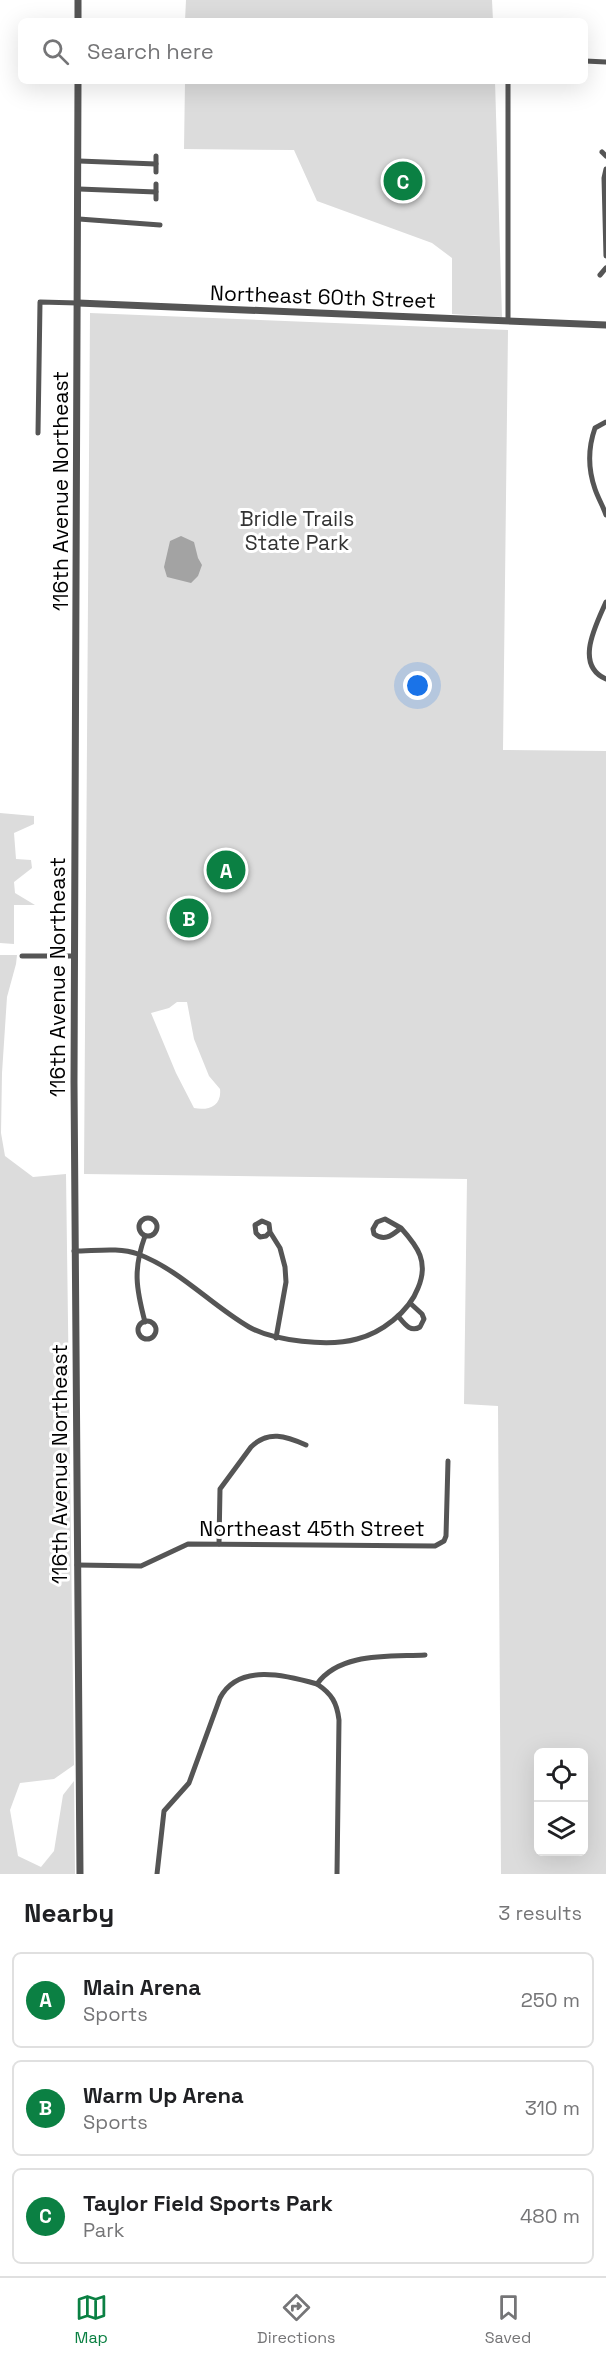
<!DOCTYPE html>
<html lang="en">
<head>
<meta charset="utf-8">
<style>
	body { margin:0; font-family:"Space Grotesk",sans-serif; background:#f6f6f6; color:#202124 }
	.controls { position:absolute; right:18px; bottom:18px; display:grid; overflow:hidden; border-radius:9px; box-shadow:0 6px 24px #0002 }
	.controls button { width:54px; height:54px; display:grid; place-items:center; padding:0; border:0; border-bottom:2px solid #e0e0e0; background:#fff; color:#202124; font:30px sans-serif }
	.you { position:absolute; left:418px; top:686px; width:21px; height:21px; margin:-15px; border:4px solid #fff; border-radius:50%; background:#1a73e8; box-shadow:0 0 0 9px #1a73e833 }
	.badge { display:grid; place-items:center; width:39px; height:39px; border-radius:50%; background:#0b8043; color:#fff; font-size:20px; font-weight:700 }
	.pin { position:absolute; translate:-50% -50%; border:3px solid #fff; box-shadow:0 2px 6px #0006 }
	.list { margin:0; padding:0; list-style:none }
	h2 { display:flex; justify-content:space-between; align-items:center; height:78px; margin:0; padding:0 24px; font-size:26px }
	h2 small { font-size:20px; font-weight:400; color:#757577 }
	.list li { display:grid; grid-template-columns:39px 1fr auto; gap:18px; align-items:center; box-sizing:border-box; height:96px; margin:0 12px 12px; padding:0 12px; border:2px solid #e0e0e0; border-radius:9px }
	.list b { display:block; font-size:22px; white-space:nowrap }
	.list p { margin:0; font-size:20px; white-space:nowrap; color:#757577 }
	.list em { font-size:20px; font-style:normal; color:#757577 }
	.icon { flex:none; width:33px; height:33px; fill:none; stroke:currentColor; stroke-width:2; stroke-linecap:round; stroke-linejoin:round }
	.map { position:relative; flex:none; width:606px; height:1874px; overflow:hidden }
	.search { position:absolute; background:#fff; box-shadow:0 6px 24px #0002; left:18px; right:18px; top:18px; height:66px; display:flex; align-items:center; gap:15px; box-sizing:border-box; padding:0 21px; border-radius:9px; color:#757577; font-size:22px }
	.sheet { height:402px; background:#fff }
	nav { display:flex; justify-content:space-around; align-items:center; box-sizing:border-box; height:84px; border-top:2px solid #e0e0e0; background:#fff; font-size:16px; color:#757577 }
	nav a { display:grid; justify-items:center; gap:3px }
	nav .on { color:#0b8043 }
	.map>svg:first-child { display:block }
	.green { fill:#dcdcdc; fill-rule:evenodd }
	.water { fill:#a3a3a3 }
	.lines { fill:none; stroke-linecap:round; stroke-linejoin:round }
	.minor { stroke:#555; stroke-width:5 }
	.tertiary { stroke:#555; stroke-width:7 }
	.labels { text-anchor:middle; stroke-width:6; stroke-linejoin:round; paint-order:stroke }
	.street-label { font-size:21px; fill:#000; stroke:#fff }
	.park-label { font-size:21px; fill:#333; stroke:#fff }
</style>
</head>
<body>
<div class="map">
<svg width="606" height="1874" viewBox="0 0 606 1874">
	<rect width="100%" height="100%" fill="#fff"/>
	<!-- green -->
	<g class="green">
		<path d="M186 0H492L493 21H185Z"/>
		<path d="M185 81H495L502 317 452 314V258L432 243 317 201 294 150 184 149Z"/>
		<path d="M90 313 508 330 503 750 606 751V1874H501L498 1406 464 1404 467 1179 84 1174ZM177 1002H187L194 1039 209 1076 220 1089C222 1106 208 1111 194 1108L176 1073 151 1013 169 1008ZM538 1752H584V1852H538Z"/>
		<path d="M0 813 34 816V824L14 833 16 859 31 860 32 868 14 882 15 893 35 905H14V944L0 943Z"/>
		<path d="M0 955H17L16 964 7 997 2 1073 1 1133 5 1156 33 1177 66 1174 74 1765 54 1779 20 1783 10 1810 18 1856 41 1867 54 1851 63 1795 74 1781 75 1874H0Z"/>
	</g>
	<!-- water -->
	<path class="water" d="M181 536 194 542 198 558 202 565 198 576 191 583 167 577 164 567 170 541Z"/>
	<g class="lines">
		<!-- minor -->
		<g class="minor">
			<path d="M585 61 606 62"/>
			<path d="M508 81V320"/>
			<path d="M602 152 606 156"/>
			<path d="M156 156V172"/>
			<path d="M79 161 156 164"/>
			<path d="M606 169 604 178 606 256"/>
			<path d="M79 189 156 192"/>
			<path d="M156 199V184"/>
			<path d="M79 219 160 225"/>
			<path d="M600 275 606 268"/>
			<path d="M606 422 595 428C588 448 588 469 595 489 598 498 603 506 606 515"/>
			<path d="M38 433 40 302 78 303"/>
			<path d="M606 602C596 625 574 665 606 679"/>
			<path d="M22 956H75"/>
			<circle cx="148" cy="1227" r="9"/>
			<path d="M270 1232 266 1236 260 1237 256 1233 255 1225 262 1221 269 1224 270 1232 280 1248 285 1267 286 1282 276 1338"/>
			<path d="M74 1251C95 1251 119 1247 138 1254 180 1270 211 1305 249 1327 274 1341 329 1347 357 1339 381 1333 409 1312 418 1288 429 1262 418 1247 401 1228 392 1235 385 1242 374 1234L373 1229 377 1222 385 1219 401 1228"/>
			<path d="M398 1316C404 1323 410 1333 420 1327L424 1319 422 1314 410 1303"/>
			<circle cx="147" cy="1330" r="9"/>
			<path d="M145 1322C136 1288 133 1269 145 1236"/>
			<path d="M219 1544 220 1489 251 1447C268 1430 286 1436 306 1445"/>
			<path d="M77 1565 141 1566 188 1544 435 1546 444 1541 446 1536 448 1461"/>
			<path d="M317 1684C332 1694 337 1703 339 1720L337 1874"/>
			<path d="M157 1874 164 1811 189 1783 220 1698C238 1663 286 1675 317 1684 340 1652 390 1657 425 1655"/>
		</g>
		<!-- tertiary -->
		<g class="tertiary">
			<path d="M78 0V21"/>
			<path d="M78 81 74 1082 80 1874"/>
			<path d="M78 303 606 325"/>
		</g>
	</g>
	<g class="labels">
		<!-- street labels -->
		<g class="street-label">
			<text transform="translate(323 297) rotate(2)" y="7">Northeast 60th Street</text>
			<text transform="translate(61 491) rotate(-90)" y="7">116th Avenue Northeast</text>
			<text transform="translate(58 977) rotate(-90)" y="7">116th Avenue Northeast</text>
			<text transform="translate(60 1464) rotate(-90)" y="7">116th Avenue Northeast</text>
			<text x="312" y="1536">Northeast 45th Street</text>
		</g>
		<!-- park labels -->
		<g class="park-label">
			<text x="297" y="526">Bridle Trails<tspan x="297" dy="24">State Park</tspan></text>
		</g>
	</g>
</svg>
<div class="controls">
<button><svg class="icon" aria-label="locate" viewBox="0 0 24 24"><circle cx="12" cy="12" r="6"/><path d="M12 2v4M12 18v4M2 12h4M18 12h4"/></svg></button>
<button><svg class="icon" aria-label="layers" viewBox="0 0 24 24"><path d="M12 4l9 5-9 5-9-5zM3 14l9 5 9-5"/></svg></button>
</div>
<div class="you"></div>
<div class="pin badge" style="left:226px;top:870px">A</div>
<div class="pin badge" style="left:189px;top:918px">B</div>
<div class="pin badge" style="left:403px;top:181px">C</div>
<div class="search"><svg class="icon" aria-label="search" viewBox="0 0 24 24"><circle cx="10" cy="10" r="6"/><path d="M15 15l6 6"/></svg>Search here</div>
</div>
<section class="sheet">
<h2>Nearby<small>3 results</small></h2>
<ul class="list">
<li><span class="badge">A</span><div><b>Main Arena</b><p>Sports</p></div><em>250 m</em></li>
<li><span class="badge">B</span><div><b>Warm Up Arena</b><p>Sports</p></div><em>310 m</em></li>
<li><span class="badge">C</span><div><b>Taylor Field Sports Park</b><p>Park</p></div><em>480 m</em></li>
</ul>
</section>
<nav>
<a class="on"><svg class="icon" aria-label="map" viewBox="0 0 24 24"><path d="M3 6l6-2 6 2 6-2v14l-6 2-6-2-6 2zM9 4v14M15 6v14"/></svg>Map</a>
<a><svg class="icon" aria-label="directions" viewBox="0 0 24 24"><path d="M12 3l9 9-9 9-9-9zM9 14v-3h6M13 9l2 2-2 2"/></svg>Directions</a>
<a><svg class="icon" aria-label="saved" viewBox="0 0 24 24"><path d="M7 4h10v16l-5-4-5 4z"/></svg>Saved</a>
</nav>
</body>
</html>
